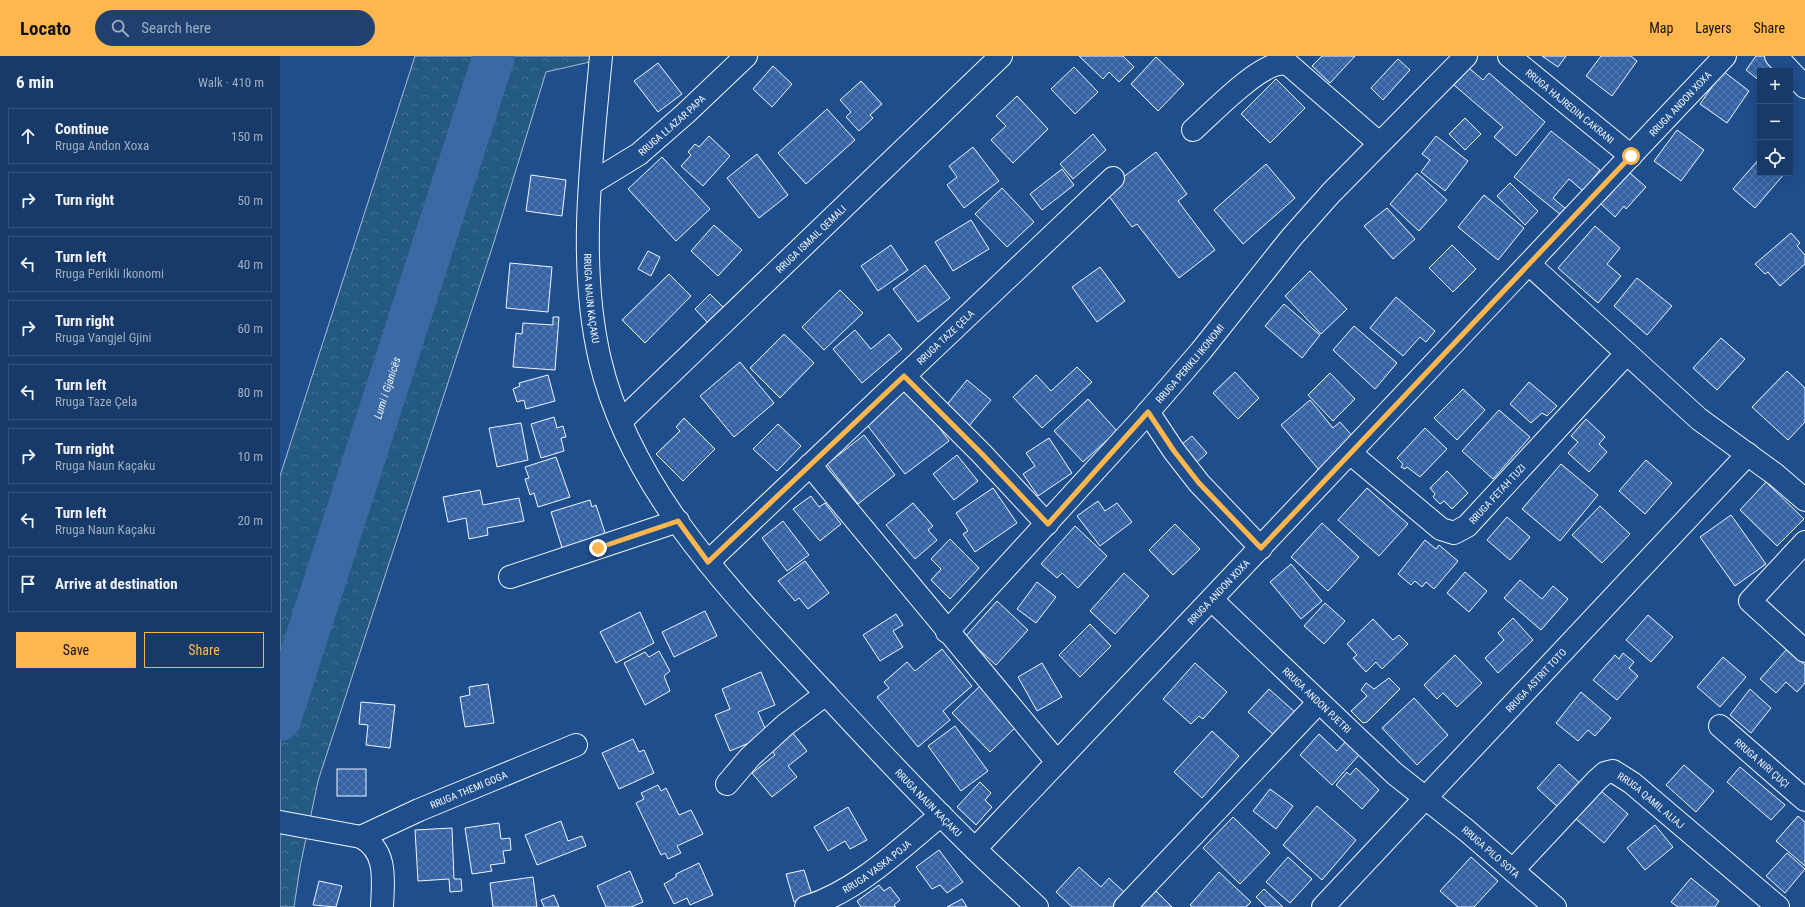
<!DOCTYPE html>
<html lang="en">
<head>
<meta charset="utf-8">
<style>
	body { margin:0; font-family:"Roboto Condensed",sans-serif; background:#20416f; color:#f1f3f6 }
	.controls { position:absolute; right:12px; top:12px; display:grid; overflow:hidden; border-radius:0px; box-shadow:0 4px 16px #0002 }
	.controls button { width:36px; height:36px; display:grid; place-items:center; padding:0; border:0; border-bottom:1px solid #36547d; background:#173a69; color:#f1f3f6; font:20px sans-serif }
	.stop { position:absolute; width:12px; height:12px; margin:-9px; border:3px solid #ffb74d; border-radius:50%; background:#fff }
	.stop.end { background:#ffb74d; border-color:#fff; box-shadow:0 1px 4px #0008 }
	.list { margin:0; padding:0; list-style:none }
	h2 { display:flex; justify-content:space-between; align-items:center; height:52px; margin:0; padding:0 16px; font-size:17px }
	h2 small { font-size:13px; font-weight:400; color:#9eadc0 }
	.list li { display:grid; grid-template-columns:26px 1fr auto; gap:12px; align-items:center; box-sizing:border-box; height:56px; margin:0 8px 8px; padding:0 8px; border:1px solid #36547d; border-radius:0px }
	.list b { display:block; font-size:15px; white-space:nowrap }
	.list p { margin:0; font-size:13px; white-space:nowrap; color:#9eadc0 }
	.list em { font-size:13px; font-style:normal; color:#9eadc0 }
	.actions { display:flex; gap:8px; padding:12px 16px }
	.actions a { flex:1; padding:9px 0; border:1px solid #ffb74d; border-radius:0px; text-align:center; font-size:14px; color:#ffb74d }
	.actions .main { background:#ffb74d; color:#111 }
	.icon { flex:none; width:22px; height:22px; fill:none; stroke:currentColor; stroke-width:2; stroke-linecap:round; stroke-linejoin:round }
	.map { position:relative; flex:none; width:1525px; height:851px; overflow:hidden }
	header { display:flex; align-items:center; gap:24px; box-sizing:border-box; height:56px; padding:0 20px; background:#ffb74d; color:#111 }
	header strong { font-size:19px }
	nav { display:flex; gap:22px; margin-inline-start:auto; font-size:14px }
	.search { width:280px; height:36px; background:#20416f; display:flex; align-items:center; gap:10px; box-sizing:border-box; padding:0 14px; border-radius:22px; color:#9eadc0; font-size:15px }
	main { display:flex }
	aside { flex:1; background:#173a69 }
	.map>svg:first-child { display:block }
	.park { fill:url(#park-crowns); stroke:#a8bbd7 }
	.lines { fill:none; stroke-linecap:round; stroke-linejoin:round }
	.river { stroke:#3b69a3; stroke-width:42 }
	.building { fill:url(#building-cross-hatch); stroke:#f2f6ff }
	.minor-casing { stroke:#f2f6ff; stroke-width:24 }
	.minor { stroke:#1f4e8c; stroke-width:22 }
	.route { stroke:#ffb74d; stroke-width:5 }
	.labels { text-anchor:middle; stroke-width:3; stroke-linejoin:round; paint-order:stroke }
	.street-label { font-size:10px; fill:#f2f6ff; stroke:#1f4e8c }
	.water-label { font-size:11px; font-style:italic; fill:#f2f6ff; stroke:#1f4e8c }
</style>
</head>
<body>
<header>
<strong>Locato</strong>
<div class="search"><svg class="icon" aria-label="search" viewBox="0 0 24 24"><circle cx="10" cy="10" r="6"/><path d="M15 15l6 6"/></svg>Search here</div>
<nav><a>Map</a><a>Layers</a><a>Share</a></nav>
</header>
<main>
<aside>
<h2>6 min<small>Walk · 410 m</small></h2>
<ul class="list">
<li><svg class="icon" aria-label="ahead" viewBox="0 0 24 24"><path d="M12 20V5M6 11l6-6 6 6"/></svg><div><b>Continue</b><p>Rruga Andon Xoxa</p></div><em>150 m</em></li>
<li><svg class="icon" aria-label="right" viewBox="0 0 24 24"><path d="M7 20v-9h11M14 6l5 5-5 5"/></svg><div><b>Turn right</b></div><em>50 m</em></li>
<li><svg class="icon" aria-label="left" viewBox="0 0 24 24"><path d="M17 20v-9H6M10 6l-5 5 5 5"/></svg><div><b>Turn left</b><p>Rruga Perikli Ikonomi</p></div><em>40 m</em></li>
<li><svg class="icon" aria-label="right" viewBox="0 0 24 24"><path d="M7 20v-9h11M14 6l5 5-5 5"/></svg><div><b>Turn right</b><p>Rruga Vangjel Gjini</p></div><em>60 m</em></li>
<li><svg class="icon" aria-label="left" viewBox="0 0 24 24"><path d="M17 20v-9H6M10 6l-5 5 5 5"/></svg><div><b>Turn left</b><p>Rruga Taze Çela</p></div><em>80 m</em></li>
<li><svg class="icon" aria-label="right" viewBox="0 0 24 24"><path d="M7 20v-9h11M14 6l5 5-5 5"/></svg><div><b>Turn right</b><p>Rruga Naun Kaçaku</p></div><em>10 m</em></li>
<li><svg class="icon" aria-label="left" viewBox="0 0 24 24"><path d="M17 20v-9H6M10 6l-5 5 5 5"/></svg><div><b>Turn left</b><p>Rruga Naun Kaçaku</p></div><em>20 m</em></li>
<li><svg class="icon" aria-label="arrive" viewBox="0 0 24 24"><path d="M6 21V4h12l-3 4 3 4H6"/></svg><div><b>Arrive at destination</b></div></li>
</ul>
<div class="actions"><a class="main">Save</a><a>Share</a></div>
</aside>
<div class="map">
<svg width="1525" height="851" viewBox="0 0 1525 851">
	<defs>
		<pattern id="park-crowns" width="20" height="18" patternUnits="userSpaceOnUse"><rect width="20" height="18" fill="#245a82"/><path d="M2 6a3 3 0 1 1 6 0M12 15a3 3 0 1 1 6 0" fill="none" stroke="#447295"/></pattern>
		<pattern id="building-cross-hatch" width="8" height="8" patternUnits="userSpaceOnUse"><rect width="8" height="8" fill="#3563a3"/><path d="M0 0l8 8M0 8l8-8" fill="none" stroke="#537ab1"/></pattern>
	</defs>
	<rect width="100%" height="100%" fill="#1f4e8c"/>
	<!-- park -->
	<path class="park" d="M135 0H314V5L266 16 213 189 38 725 20 811 14 851H0V420Z"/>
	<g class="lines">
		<!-- river -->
		<path class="river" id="s1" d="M0 664 214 0"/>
	</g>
	<!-- building -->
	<g class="building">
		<path d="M799 0H843L854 11 839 26 829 16 823 23Z"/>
		<path d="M1042 0H1075L1050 27 1032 10Z"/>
		<path d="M1262 0H1286L1278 11Z"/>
		<path d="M1321 0H1351L1357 5 1332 40 1306 20Z"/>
		<path d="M1476 0H1488L1508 15H1480V25L1466 14Z"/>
		<path d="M876 1 904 28 878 55 851 28Z"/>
		<path d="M1118 3 1130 14 1103 44 1091 32Z"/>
		<path d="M378 7 402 38 378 56 354 25Z"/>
		<path d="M493 10 512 28 492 51 473 33Z"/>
		<path d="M794 11 818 36 795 58 771 33Z"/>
		<path d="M1189 12 1203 24 1209 17 1265 66 1236 100 1214 81 1223 71 1174 29Z"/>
		<path d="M1443 15 1469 35 1447 67 1420 48Z"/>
		<path d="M996 23 1025 52 990 87 961 58Z"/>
		<path d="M581 25 602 48 590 59 593 62 579 75 566 61 571 56 560 44Z"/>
		<path d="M737 40 768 73 733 107 711 84 726 70 716 60Z"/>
		<path d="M547 53 575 84 526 128 498 97Z"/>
		<path d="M1185 62 1201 78 1185 94 1169 78Z"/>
		<path d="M1397 74 1424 94 1401 125 1374 105Z"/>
		<path d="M1271 75 1320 114 1303 135 1289 123 1273 142 1286 153 1281 159 1234 121Z"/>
		<path d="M813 78 826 94 793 123 780 108Z"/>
		<path d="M429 80 450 100 423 130 401 110 411 99 408 96 415 88 419 91Z"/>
		<path d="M1156 80 1188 105 1165 135 1141 116 1150 104 1142 98Z"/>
		<path d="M693 91 719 125 684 152 667 129 677 121 669 110Z"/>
		<path d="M876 96 907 138 898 145 935 194 899 222 857 168 852 171 825 135Z"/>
		<path d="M477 98 508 139 479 162 447 122Z"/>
		<path d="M382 101 430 153 396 185 348 133Z"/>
		<path d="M1480 102V117H1505L1475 152 1453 133Z"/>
		<path d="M986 108 1015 142 963 188 934 154Z"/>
		<path d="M782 113 794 129 762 154 750 138Z"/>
		<path d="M1137 117 1167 144 1139 175 1110 148Z"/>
		<path d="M1350 117 1366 131 1346 153 1344 150 1335 161 1321 148Z"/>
		<path d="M251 119 286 124 282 160 246 155Z"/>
		<path d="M1230 127 1258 155 1245 169 1217 140Z"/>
		<path d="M722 132 754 166 727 191 695 158Z"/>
		<path d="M1204 139 1244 172 1218 204 1178 171Z"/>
		<path d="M1107 152 1135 183 1113 203 1084 170Z"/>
		<path d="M691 164 709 193 673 215 655 186Z"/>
		<path d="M434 169 462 194 438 220 411 195Z"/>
		<path d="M1315 170 1340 192 1327 208 1341 220 1318 247 1278 212Z"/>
		<path d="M1511 177 1520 187 1517 190 1525 199V208L1500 230 1488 216 1485 218 1475 208Z"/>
		<path d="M611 189 628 214 598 235 581 210Z"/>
		<path d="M1172 189 1196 213 1173 236 1149 212Z"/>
		<path d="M368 195 380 201 371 220 358 213Z"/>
		<path d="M230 207 272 211 268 256 226 252Z"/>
		<path d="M645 209 670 242 638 266 613 233Z"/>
		<path d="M820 211 845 245 817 266 792 231Z"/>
		<path d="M1030 215 1067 253 1041 278 1005 240Z"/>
		<path d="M389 218 411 240 365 287 342 264Z"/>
		<path d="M1357 222 1392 250 1367 279 1334 250Z"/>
		<path d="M560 234 583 257 544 294 522 271Z"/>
		<path d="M430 238 443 251 428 267 415 253Z"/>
		<path d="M1116 241 1155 275 1146 286 1140 281 1123 300 1090 272Z"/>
		<path d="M1004 248 1040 279 1022 302 985 270Z"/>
		<path d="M273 261H279L275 314 233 311 236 277 242 278 243 267 273 269Z"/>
		<path d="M1074 270 1117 307 1095 333 1053 294Z"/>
		<path d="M575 274 591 293 609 278 622 293 582 327 553 293Z"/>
		<path d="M504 278 534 307 500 342 470 312Z"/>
		<path d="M1441 282 1465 303 1437 334 1413 312Z"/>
		<path d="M460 306 494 347 454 381 420 340Z"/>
		<path d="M797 311 812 326 762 372 733 341 756 319 771 335Z"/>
		<path d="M1507 315 1525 332V366L1508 384 1472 351Z"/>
		<path d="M955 316 979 342 958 363 933 337Z"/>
		<path d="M1050 317 1075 343 1053 365 1028 339Z"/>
		<path d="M268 319 275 345 246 353 244 344 237 346 233 333 240 330 239 327Z"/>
		<path d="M687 324 711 344 688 371 664 352Z"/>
		<path d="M1249 326 1277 350 1267 360 1262 357 1251 367 1230 348Z"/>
		<path d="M629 331 669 385 625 418 584 365Z"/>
		<path d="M1183 333 1205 354 1177 384 1154 362Z"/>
		<path d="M808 343 837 375 803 406 774 375Z"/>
		<path d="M1030 344 1053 372 1060 366 1075 383 1039 414 1001 369Z"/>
		<path d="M1219 354 1250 381 1213 423 1182 395Z"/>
		<path d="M274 361 277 372 283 370 286 381 281 382 284 395 261 402 251 368Z"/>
		<path d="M404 362 435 393 403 425 376 398 400 375 396 371Z"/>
		<path d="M1306 363 1325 381 1319 388 1327 396 1309 416 1288 397 1298 386 1291 380Z"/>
		<path d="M241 367 248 404 217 411 209 372Z"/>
		<path d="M498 368 521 390 497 415 473 393Z"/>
		<path d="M1145 372 1167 393 1140 421 1127 411 1125 413 1121 411 1123 408 1117 402Z"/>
		<path d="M584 379 615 419 578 448 547 408Z"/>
		<path d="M912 380 927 397 916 407 901 389Z"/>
		<path d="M769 382 792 417 758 440 743 418 755 410 746 397Z"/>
		<path d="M677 399 698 425 674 444 653 418Z"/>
		<path d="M276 401 290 441 258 451 254 437 250 439 245 423 249 422 245 411Z"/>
		<path d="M1366 404 1392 427 1365 458 1339 435Z"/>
		<path d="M1281 408 1318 439 1280 485 1242 453Z"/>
		<path d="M1167 415 1188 437 1172 453 1164 445 1160 448 1153 441 1155 438 1150 432Z"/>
		<path d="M1486 426 1524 463 1497 490 1460 454Z"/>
		<path d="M713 432 737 467 695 496 683 478 688 475 676 457Z"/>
		<path d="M1087 432 1128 468 1099 500 1058 464Z"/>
		<path d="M200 434 203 449 239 442 244 465 207 472 208 479 189 483 186 462 168 466 163 441Z"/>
		<path d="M531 440 539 451 545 447 561 468 540 485 513 453Z"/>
		<path d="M310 444 312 451 316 449 326 480 284 498 271 456Z"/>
		<path d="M818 445 825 455 837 447 852 466 820 490 797 460Z"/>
		<path d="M633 447 653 470 648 474 657 484 635 503 606 469Z"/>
		<path d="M1320 450 1350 478 1322 507 1292 479Z"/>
		<path d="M1451 459 1486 508 1455 530 1420 481Z"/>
		<path d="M1227 461 1250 481 1230 504 1207 484Z"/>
		<path d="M503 465 529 499 507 515 482 482Z"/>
		<path d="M1042 467 1079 501 1048 535 1011 501Z"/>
		<path d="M895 468 920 493 893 519 869 494Z"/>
		<path d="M795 470 827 500 798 532 782 517 777 522 761 508Z"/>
		<path d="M670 483 699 512 670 543 651 524 661 513 651 503Z"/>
		<path d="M1145 484 1156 493 1159 489 1178 505 1154 533 1146 526 1142 531 1135 525 1131 529 1118 518Z"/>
		<path d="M525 505 549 537 528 553 519 542 515 545 498 525Z"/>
		<path d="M1011 508 1042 545 1021 563 990 526Z"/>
		<path d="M1185 516 1207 535 1189 556 1167 537Z"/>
		<path d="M844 517 869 540 835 578 810 555Z"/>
		<path d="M1240 524 1262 543 1273 530 1288 543 1261 574 1224 542Z"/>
		<path d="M757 526 776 541 756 567 737 553Z"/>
		<path d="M717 545 748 574 716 609 685 581Z"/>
		<path d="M1045 547 1065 565 1044 588 1024 570Z"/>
		<path d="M425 555 437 580 394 601 382 576Z"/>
		<path d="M360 556 374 587 336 607 320 576Z"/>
		<path d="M616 558 623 569 613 575 623 591 600 605 583 579Z"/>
		<path d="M1368 559 1393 581 1371 606 1346 584Z"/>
		<path d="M1233 562 1253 584 1218 617 1205 602 1224 584 1218 577Z"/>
		<path d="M1093 563 1113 584 1119 579 1128 588 1102 613 1096 606 1086 616 1073 602 1077 599 1067 588Z"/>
		<path d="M810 568 831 590 800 621 779 599Z"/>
		<path d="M662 593 692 630 663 655 670 664 638 691 597 641 609 632 604 626 627 606 635 615Z"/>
		<path d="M1507 593 1525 609V627L1517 636 1506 626 1496 637 1480 623Z"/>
		<path d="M379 595 390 615 384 620 390 635 365 649 344 607 365 596 369 601Z"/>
		<path d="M1343 597 1354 606 1349 612 1358 620 1337 644 1313 624 1335 599 1339 603Z"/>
		<path d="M1175 599 1202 627 1177 651 1163 637 1157 643 1144 629Z"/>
		<path d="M1443 601 1466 621 1440 651 1417 631Z"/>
		<path d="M762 607 782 641 757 655 738 621Z"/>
		<path d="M915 607 947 636 923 663 919 660 911 668 883 643Z"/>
		<path d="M481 616 495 649 478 656 488 679 450 695 435 659 450 653 442 633Z"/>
		<path d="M1109 622 1120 633 1087 666 1083 667 1071 655 1087 640 1081 634 1086 627 1094 633Z"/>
		<path d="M208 628 214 667 185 671 180 641 190 639 189 631Z"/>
		<path d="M700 630 738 669 710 696 672 657Z"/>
		<path d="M989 633 1016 657 995 680 968 656Z"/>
		<path d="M1470 633 1491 652 1471 677 1450 659Z"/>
		<path d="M1301 636 1331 662 1315 680 1308 674 1298 685 1276 667Z"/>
		<path d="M1134 642 1168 679 1137 709 1102 672Z"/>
		<path d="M81 646 115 649 110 692 86 689 88 669 79 668Z"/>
		<path d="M675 670 708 715 681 735 648 690Z"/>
		<path d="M508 671 527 695 508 710 517 721 492 741 472 717 495 699 487 688Z"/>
		<path d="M932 675 959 700 922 742 894 716Z"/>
		<path d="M1039 678 1057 695 1066 685 1080 698 1052 729 1020 699Z"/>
		<path d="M353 683 359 696 364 694 374 717 339 733 322 697Z"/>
		<path d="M1279 708 1303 730 1281 754 1257 732Z"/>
		<path d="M1404 709 1434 735 1416 756 1386 729Z"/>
		<path d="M1460 711 1505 749 1491 764 1447 726Z"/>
		<path d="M1076 712 1099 734 1082 753 1056 729 1067 716 1070 719Z"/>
		<rect x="57" y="713" width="29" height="27"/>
		<path d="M700 726 711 737 705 744 712 751 696 769 677 751Z"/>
		<path d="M378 729 381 735 386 732 399 759 411 754 423 778 397 790 401 797 388 803 385 797 381 799 356 747 364 743 361 737Z"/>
		<path d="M990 733 1013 750 996 773 973 755Z"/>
		<path d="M1320 734 1348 758 1324 787 1296 763Z"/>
		<path d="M1037 750 1076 784 1042 824 1003 789Z"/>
		<path d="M568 751 587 784 570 793 565 785 548 795 534 771Z"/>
		<path d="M1518 760 1525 766V810L1496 785Z"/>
		<path d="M953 761 990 797 960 828 923 792Z"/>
		<path d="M281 765 288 785 302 780 306 790 257 809 245 779Z"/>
		<path d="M219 767 221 783 230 782 231 794 223 795 225 807 210 809 212 815 192 818 185 772Z"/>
		<path d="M1375 769 1393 791 1365 814 1347 792Z"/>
		<path d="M172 772 174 823H181L182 835 170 836 169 823 138 825 135 774Z"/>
		<path d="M659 794 683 826 667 837 660 829 652 833 636 811Z"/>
		<path d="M1507 797 1525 813 1505 837 1486 820Z"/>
		<path d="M1008 801 1032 823 1010 847 986 826Z"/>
		<path d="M1191 801 1218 825 1194 851H1178L1160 835Z"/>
		<path d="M419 807 433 839 410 849 407 842 394 848 384 828 396 821V818Z"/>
		<path d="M799 811 821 831 829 822 846 838 834 851H792L776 836Z"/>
		<path d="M524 814 533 842 514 846 506 818Z"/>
		<path d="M350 815 363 846 351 851H326L317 830Z"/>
		<path d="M939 816 971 846 966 851H912L910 849Z"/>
		<path d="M253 821 257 851H213L210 827Z"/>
		<path d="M1411 822 1439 845 1435 851H1398L1391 846Z"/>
		<path d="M39 825 62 830 56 851 33 849Z"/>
		<path d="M599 829 604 835 610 831 620 844 614 849 616 851H581L577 845Z"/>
		<path d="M984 833 1003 851H986L976 841Z"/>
		<path d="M875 834 892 851H858Z"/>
		<path d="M274 839 279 851H264L261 844Z"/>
		<path d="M682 843 687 851H667Z"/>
	</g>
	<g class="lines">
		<!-- minor casing -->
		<g class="minor-casing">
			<g id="minor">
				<path id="s2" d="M321 0C312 100 297 205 320 304 350 431 446 530 532 623 585 680 638 738 694 792 714 812 736 831 757 851"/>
				<path id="s3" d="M1229 0 1351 100"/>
				<path d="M1496 0 1525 31"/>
				<path d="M913 74C932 57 975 12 999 8 1001 7 1005 8 1008 8L1099 87"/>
				<path id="s4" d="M310 128 359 98 406 57 466 0"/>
				<path d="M1249 208 1419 363 1496 419 1525 444"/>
				<path d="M624 320 702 398 767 468"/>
				<path d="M868 356 894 395 919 427 981 492"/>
				<path id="s5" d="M341 365 721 0"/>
				<path id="s6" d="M1070 397 1161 473 1174 477 1187 470 1346 298"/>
				<path d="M530 409 777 706"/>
				<path d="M1525 486 1470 545 1525 595"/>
				<path id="s7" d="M428 506 833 122"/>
				<path d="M230 521 398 465"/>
				<path id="s8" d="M932 544 1115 718 1186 774 1275 851"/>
				<path id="s9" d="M667 576 863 362 921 295 1011 182 1051 137 1186 0"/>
				<path id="s10" d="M1440 670 1525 744"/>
				<path d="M447 728 470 701 505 669 546 638"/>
				<path id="s11" d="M0 766 81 781 139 754 296 689"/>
				<path d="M81 781C108 795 103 825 102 851"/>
				<path id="s12" d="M695 793 1445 0"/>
				<path id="s13" d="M1233 814 1317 724 1325 717 1333 715 1352 727 1498 851"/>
				<path id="s14" d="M526 851C577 835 620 793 661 759"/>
				<path d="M845 851 1039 646"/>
				<path id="s15" d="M1043 851 1468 398"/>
			</g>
		</g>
		<!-- minor -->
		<use href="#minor" class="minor"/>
	</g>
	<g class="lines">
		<!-- route -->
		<path class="route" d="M318 492 398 465 428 506 624 320 702 398 768 468 868 356 894 395 919 427 981 492 1351 100"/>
	</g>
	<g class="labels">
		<!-- street labels -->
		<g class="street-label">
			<text dy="4" stroke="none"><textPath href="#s12" startOffset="1026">RRUGA ANDON XOXA</textPath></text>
			<text dy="4" stroke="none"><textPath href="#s3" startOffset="79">RRUGA HAJREDIN CAKRANI</textPath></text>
			<text dy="4" stroke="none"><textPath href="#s4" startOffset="101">RRUGA LLAZAR PAPA</textPath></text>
			<text dy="4" stroke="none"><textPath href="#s5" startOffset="263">RRUGA ISMAIL QEMALI</textPath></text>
			<text dy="4" stroke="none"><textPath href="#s2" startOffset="243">RRUGA NAUN KAÇAKU</textPath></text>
			<text dy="4" stroke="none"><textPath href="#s7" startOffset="327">RRUGA TAZE ÇELA</textPath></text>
			<text dy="4" stroke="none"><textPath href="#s9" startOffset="362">RRUGA PERIKLI IKONOMI</textPath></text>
			<text dy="4" stroke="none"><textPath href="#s6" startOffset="191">RRUGA FETAH TUZI</textPath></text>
			<text dy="4" stroke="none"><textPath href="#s12" startOffset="354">RRUGA ANDON XOXA</textPath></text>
			<text dy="4" stroke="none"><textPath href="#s15" startOffset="311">RRUGA ASTRIT TOTO</textPath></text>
			<text dy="4" stroke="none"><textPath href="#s8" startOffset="145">RRUGA ANDON PJETRI</textPath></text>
			<text dy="4" stroke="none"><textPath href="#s10" startOffset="56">RRUGA NIRI ÇUÇI</textPath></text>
			<text dy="4" stroke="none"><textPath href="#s11" startOffset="200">RRUGA THEMI GOGA</textPath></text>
			<text dy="4" stroke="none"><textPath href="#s13" startOffset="190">RRUGA QAMIL ALIAJ</textPath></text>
			<text dy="4" stroke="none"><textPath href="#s2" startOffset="863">RRUGA NAUN KAÇAKU</textPath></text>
			<text dy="4" stroke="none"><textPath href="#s8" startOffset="376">RRUGA PILO SOTA</textPath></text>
			<text dy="4" stroke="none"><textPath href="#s14" startOffset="82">RRUGA VASKA POJA</textPath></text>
		</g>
		<!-- water labels -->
		<g class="water-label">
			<text dy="4" stroke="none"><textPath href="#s1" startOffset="349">Lumi i Gjanicës</textPath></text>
		</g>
	</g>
</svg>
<div class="controls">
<button>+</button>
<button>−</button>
<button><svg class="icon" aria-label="locate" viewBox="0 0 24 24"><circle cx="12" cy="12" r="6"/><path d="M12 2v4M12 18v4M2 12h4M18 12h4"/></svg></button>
</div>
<div class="stop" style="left:1351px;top:100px"></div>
<div class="stop end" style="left:318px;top:492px"></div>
</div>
</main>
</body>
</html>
